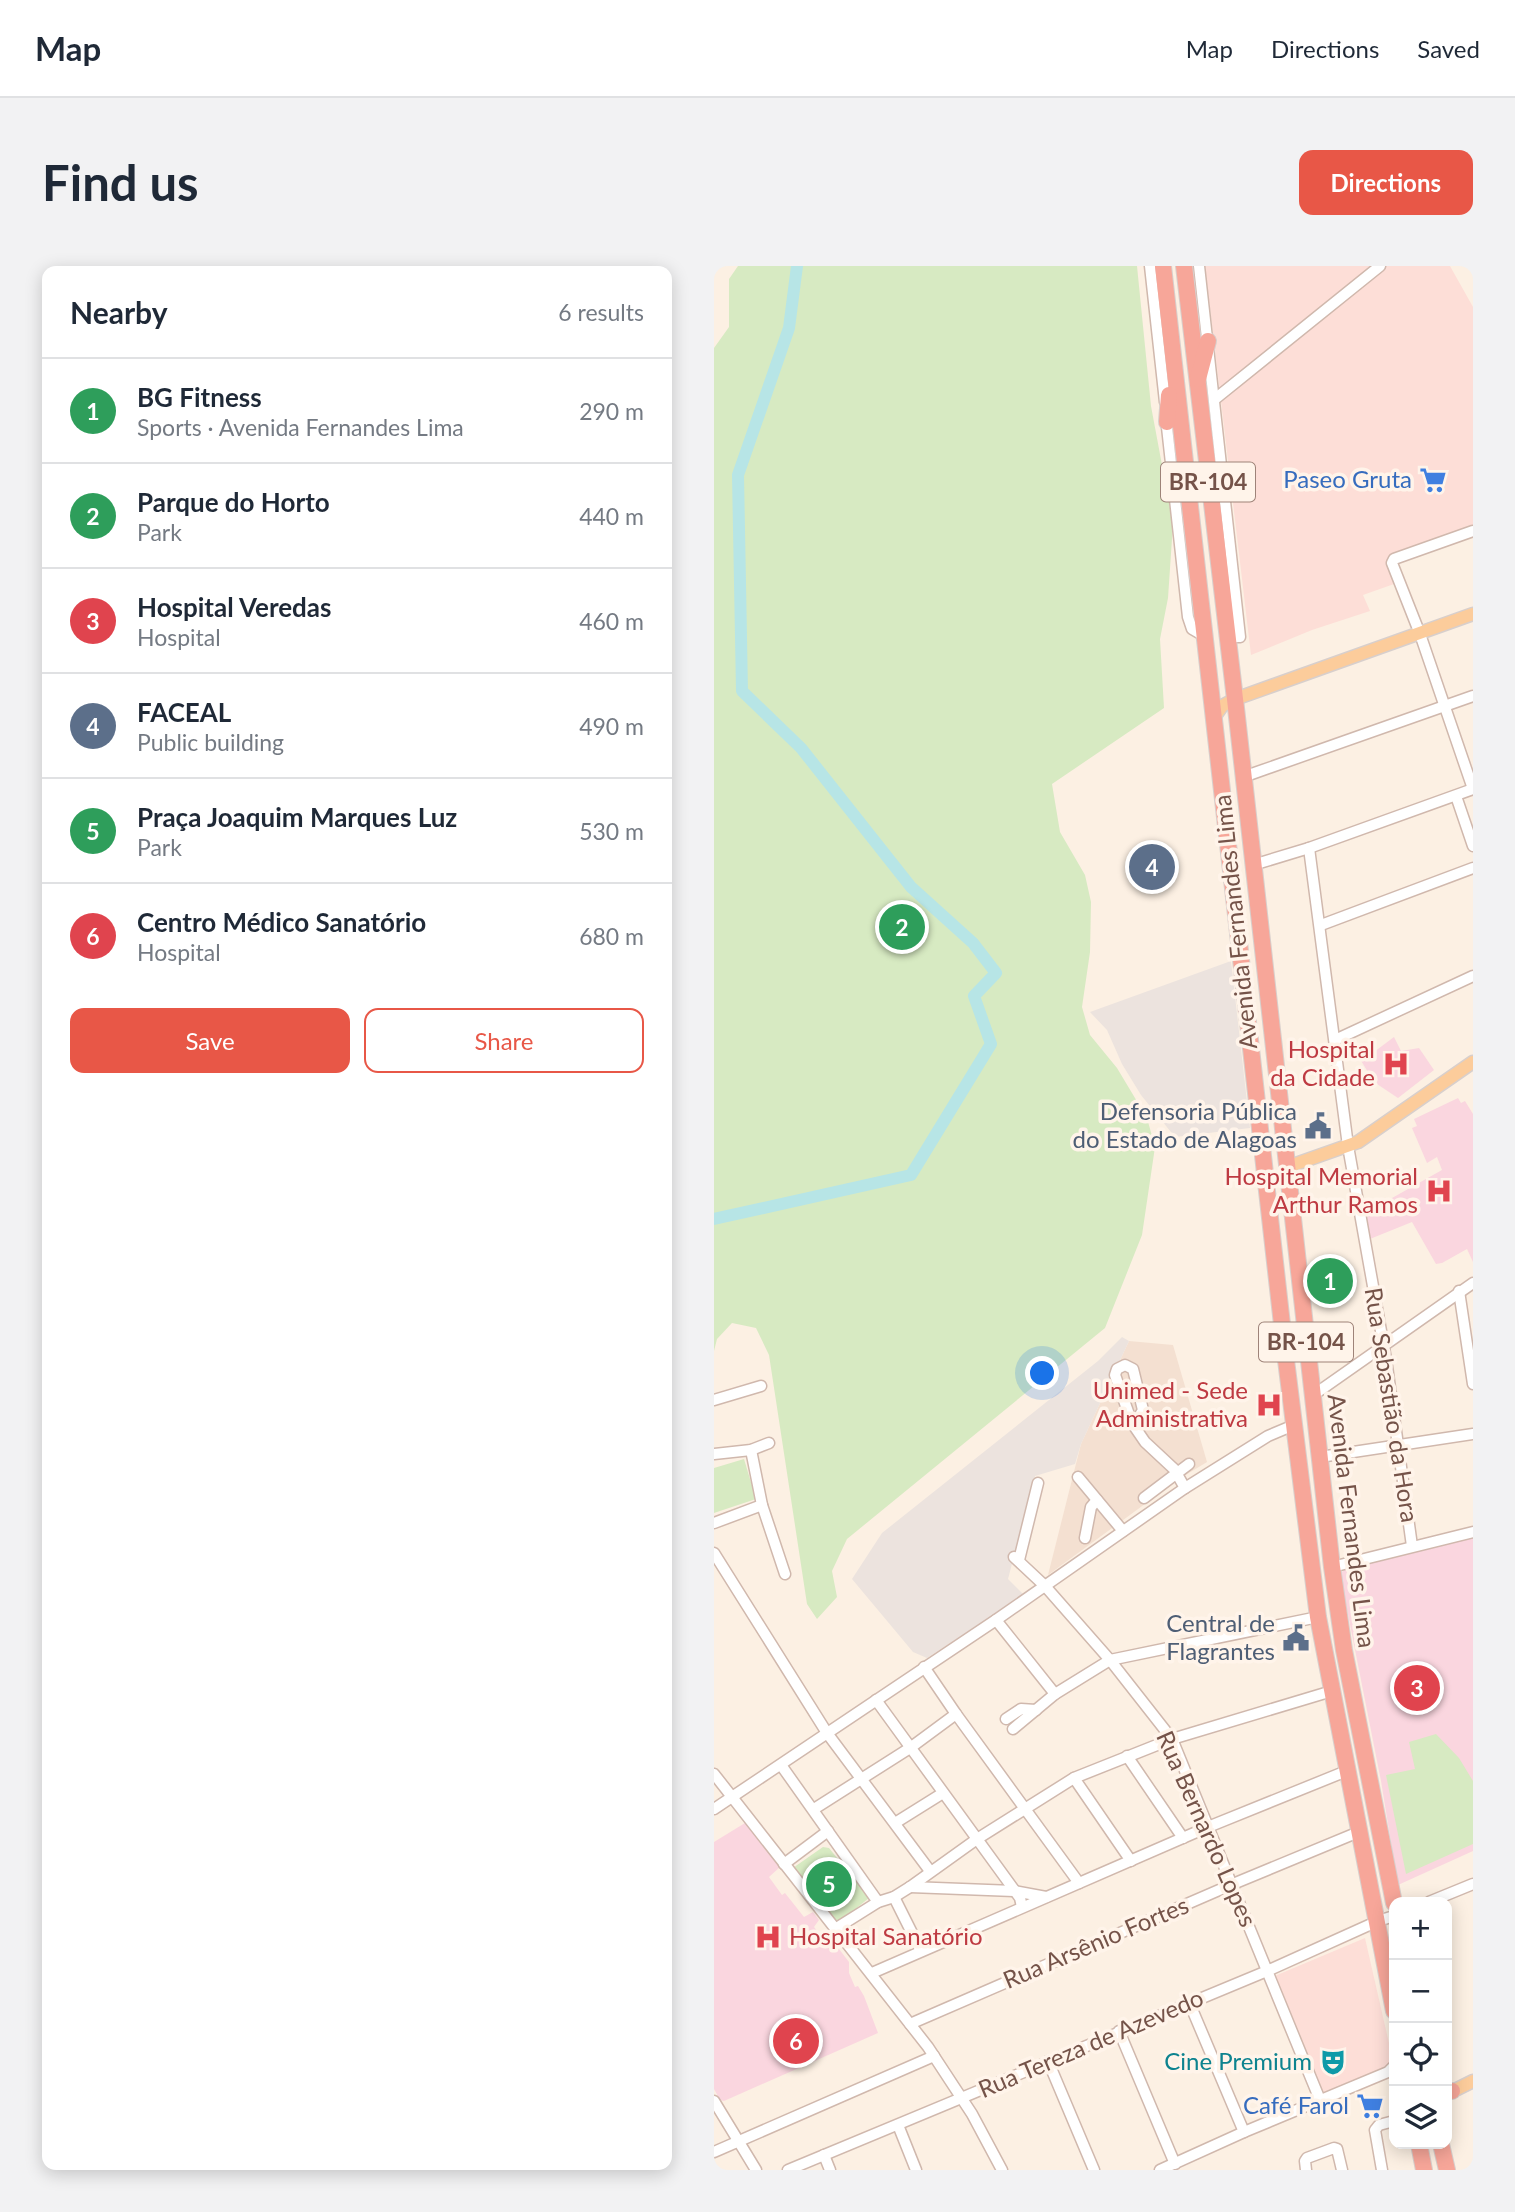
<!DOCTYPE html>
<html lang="en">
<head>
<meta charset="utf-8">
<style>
	body { margin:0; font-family:Lato,sans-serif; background:#f2f2f3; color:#1f2937 }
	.controls { position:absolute; right:21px; bottom:21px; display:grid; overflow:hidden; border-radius:14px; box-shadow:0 4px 18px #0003 }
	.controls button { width:63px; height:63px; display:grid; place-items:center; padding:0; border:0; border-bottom:2px solid #e0e1e3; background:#fff; color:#1f2937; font:35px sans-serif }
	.you { position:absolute; left:329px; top:1108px; width:24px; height:24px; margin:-18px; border:5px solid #fff; border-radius:50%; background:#1a73e8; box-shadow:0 0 0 10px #1a73e833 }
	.badge { display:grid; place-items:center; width:46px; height:46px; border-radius:50%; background:#e85747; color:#fff; font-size:23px; font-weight:700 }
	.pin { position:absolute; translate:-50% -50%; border:4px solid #fff; box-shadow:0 2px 7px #0006 }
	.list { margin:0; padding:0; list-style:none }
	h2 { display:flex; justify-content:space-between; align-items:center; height:91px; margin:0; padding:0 28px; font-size:30px }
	h2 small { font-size:23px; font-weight:400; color:#747a83 }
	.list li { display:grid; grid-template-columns:46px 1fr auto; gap:21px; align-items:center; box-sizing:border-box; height:105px; padding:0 28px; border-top:2px solid #e0e1e3 }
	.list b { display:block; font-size:26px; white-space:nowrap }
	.list p { margin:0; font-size:23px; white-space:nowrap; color:#747a83 }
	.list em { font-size:23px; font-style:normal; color:#747a83 }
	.actions { display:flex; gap:14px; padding:21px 28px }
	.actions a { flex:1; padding:16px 0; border:2px solid #e85747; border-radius:14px; text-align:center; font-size:24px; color:#e85747 }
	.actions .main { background:#e85747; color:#fff }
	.icon { flex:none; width:38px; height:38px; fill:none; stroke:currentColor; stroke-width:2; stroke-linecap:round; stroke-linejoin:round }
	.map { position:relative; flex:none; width:759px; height:1904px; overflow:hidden; border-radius:14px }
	header { display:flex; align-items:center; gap:42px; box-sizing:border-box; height:98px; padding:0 35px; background:#fff; border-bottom:2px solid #e0e1e3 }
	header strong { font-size:33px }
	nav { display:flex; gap:38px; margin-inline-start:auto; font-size:24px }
	.intro { display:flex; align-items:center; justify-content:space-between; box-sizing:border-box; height:168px; padding:0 42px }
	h1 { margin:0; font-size:49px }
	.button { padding:18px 32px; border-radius:14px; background:#e85747; color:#fff; font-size:24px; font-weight:700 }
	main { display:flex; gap:42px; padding:0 42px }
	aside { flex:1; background:#fff; border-radius:14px; box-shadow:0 4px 18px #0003 }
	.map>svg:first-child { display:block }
	.residential { fill:#f4e0d1 }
	.commercial { fill:#fdded7 }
	.industrial { fill:#ece3de }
	.medical { fill:#fad6df }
	.green { fill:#d7eac2 }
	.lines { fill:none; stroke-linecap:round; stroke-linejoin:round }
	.river { stroke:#b7e5e6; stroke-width:12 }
	.minor-casing { stroke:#d0b8ad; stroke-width:13 }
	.major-casing { stroke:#d8cfcc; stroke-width:15 }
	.highway-casing { stroke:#d8cfcc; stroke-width:18 }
	.minor { stroke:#fff; stroke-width:10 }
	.major { stroke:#fccc9b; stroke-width:12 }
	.highway { stroke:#f7a699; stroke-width:16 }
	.labels { text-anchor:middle; stroke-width:7; stroke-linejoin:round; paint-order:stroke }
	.shield { fill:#fff4ea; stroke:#9e8379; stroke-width:2 }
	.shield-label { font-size:23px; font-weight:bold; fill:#755349 }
	.shop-label { font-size:24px; fill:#366cbe; stroke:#fff4ea; text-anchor:end }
	.street-label { font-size:24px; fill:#755349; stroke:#fff4ea }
	.health-label { font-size:24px; fill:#be3a42; stroke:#fff4ea; text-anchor:end }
	.service-label { font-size:24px; fill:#4e5e75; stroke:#fff4ea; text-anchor:end }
	.culture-label { font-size:24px; fill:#0d838f; stroke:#fff4ea; text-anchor:end }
</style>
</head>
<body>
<header>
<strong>Map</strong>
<nav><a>Map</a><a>Directions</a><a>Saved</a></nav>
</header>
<div class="intro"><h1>Find us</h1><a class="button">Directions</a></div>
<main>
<aside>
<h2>Nearby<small>6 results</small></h2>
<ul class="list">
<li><span class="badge" style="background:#2e9e5b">1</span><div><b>BG Fitness</b><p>Sports · Avenida Fernandes Lima</p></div><em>290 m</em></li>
<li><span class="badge" style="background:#2e9e5b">2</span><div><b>Parque do Horto</b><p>Park</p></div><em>440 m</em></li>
<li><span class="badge" style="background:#e0444e">3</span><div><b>Hospital Veredas</b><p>Hospital</p></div><em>460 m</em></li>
<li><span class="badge" style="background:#5c6f8a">4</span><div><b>FACEAL</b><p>Public building</p></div><em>490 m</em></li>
<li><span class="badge" style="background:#2e9e5b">5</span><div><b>Praça Joaquim Marques Luz</b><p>Park</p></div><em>530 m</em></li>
<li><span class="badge" style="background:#e0444e">6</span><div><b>Centro Médico Sanatório</b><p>Hospital</p></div><em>680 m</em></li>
</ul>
<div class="actions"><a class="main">Save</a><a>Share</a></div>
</aside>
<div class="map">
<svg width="759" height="1904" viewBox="0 0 759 1904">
	<rect width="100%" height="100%" fill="#fcf0e3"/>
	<!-- residential -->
	<path class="residential" d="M415 1075 459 1079 493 1196 465 1213 334 1309 367 1178Z"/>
	<!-- commercial -->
	<g class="commercial">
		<path d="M491 0H736L759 41V260L690 286 675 299 680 318 649 329 656 345 598 364 537 389Z"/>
		<path d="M651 1672 680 1799 612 1828 605 1826 556 1712Z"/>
	</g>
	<!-- industrial -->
	<g class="industrial">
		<path d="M517 695 536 862 461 871 427 829 408 798 393 764 376 746Z"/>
		<path d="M408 1071 415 1075 367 1178 361 1198 321 1210 294 1313 310 1329 213 1392 199 1386 138 1313 168 1267 384 1095Z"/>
	</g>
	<!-- medical -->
	<g class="medical">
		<path d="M680 771 687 785 705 782 720 804 684 832 660 816 646 793 652 792Z"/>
		<path d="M744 832 747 837 751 835 759 848V996L753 983 728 997 722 998 698 956 651 975 653 946 728 904 723 891 713 897 698 862 703 860 700 853Z"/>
		<path d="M759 1272V1585L684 1619 667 1515 626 1308 631 1303Z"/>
		<path d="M31 1557 66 1601 55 1611 68 1629 71 1627 90 1651 99 1646 105 1654 100 1661 118 1684 125 1683 135 1696V1707L141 1721 144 1720 150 1730 164 1767 10 1835 6 1834 0 1823V1576Z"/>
	</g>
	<!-- green -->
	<g class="green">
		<path d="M24 0H423L437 140 459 258 454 332 446 373 450 442 338 518 346 566 371 609 377 636 376 686 368 741 376 769 403 802 433 852 441 881 428 969 391 1062 133 1273 118 1305 123 1331 103 1353 93 1338 55 1089 42 1062 18 1057 3 1073 0 1085V82L15 61V13Z"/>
		<path d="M30 1193 42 1233 0 1247V1202Z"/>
		<path d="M722 1468 745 1492 759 1515V1578L692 1608 672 1509 701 1503 695 1476Z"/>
		<path d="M109 1581 115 1582 155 1632 120 1660 76 1604Z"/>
	</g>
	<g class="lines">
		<!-- river -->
		<path class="river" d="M0 953 197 909 277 778 260 730 282 707 259 677 197 621 87 482 28 425 24 209 75 62 83 0"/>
		<!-- minor casing -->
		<g class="minor-casing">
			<g id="minor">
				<path d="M436 0 451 136"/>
				<path d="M485 0 526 371H513"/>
				<path d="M501 133 666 0"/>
				<path d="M452 152 474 351 478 363 490 370"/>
				<path d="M529 511 759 430"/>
				<path d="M759 523 706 368 678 297 680 293 759 265"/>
				<path d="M742 530 759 580"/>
				<path d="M595 582 634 880 672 1093 698 1280"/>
				<path d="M539 599 595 582 759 523"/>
				<path d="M607 659 759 602"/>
				<path d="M621 774 759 710"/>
				<path d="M745 1025 759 1118"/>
				<path d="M598 1130 759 1017"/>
				<path d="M0 1134 47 1120"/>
				<path d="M418 1157 423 1154 429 1144 419 1103 411 1099 403 1103 401 1109 418 1157 431 1176 460 1203 471 1222"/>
				<path d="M37 1184 48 1239 71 1308"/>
				<path d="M0 1188 37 1184 55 1177"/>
				<path d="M606 1191 759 1168"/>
				<path d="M364 1211 409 1265"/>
				<path d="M430 1232 475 1198"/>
				<path d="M0 1257 48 1239"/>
				<path d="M371 1272 377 1241 383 1234"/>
				<path d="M0 1287 113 1467 216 1605"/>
				<path d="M300 1291 331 1320 396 1394 458 1473 606 1834"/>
				<path d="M305 1294 324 1217"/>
				<path d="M618 1301 759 1266"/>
				<path d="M282 1354 341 1428"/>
				<path d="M210 1401 242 1448 365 1617"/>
				<path d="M162 1434 306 1632 308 1641"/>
				<path d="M292 1453 307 1443 322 1444"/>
				<path d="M299 1463 341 1428 396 1394 604 1351"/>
				<path d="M413 1490 469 1572"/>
				<path d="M67 1499 164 1636"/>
				<path d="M0 1508 214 1781 258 1848 288 1904"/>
				<path d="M360 1512 417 1595"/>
				<path d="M0 1543 282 1354 471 1222 554 1170 580 1159"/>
				<path d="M100 1543 196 1482 242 1448"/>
				<path d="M181 1557 229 1527"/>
				<path d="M70 1598 114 1565"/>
				<path d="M196 1621 300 1625 332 1631"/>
				<path d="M180 1631 207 1685"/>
				<path d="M715 1636 759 1618"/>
				<path d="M121 1663 164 1636 180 1631 196 1621 263 1573 360 1512 458 1473 618 1425"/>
				<path d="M158 1707 494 1561 635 1504"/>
				<path d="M475 1736 530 1866"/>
				<path d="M196 1758 519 1618 647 1565"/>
				<path d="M405 1765 461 1898"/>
				<path d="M334 1795 380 1904"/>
				<path d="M0 1835 42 1904"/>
				<path d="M184 1859 202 1904"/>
				<path d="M0 1886 220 1790"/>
				<path d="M110 1889 116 1904"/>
				<path d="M74 1904 553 1705 664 1655 680 1650"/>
				<path d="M446 1904 530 1866 674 1806 680 1800"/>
				<path d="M592 1904 591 1895 593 1892 620 1882 623 1883 628 1904"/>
				<path d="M668 1904 661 1864 665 1859 680 1855"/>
			</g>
		</g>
		<!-- major casing -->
		<g class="major-casing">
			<g id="major">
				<path d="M499 453 508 440 521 433 759 348"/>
				<path d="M573 901 644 876 759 796"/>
				<path d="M733 1828 759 1815"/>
			</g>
		</g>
		<!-- highway casing -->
		<g class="highway-casing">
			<g id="highway">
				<path d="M449 0 572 1094 604 1351 680 1745"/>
				<path d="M470 0 521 433 618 1301 630 1384 680 1637"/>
				<path d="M484 113 494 75"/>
				<path d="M453 156 455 129"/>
				<path d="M733 1825H738"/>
				<path d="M705 1878 710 1904"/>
				<path d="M727 1878 733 1904"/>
			</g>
		</g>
		<!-- minor -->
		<use href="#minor" class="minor"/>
		<!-- major -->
		<use href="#major" class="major"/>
		<!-- highway -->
		<use href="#highway" class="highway"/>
	</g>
	<!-- icons -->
	<defs>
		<g id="supermarket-bare" transform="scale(2.1)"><path d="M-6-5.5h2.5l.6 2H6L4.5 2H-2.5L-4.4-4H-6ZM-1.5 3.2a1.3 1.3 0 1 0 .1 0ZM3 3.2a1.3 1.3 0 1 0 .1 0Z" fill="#3f7fe0" stroke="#fff4ea" stroke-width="2.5" paint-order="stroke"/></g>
		<g id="hospital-bare" transform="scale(2.1)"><path d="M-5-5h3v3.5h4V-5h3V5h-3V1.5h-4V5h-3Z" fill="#e0444e" stroke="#fff4ea" stroke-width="2.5" paint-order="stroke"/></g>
		<g id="civic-bare" transform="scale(2.1)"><path d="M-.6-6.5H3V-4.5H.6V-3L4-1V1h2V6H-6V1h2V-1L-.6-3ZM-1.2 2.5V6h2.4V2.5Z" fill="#5c6f8a" stroke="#fff4ea" stroke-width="2.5" paint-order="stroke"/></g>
		<g id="theatre-bare" transform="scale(2.1)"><path d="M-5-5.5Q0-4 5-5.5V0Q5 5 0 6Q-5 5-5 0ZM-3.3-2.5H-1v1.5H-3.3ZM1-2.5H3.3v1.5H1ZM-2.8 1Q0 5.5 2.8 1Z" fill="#0f9aa8" stroke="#fff4ea" stroke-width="2.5" paint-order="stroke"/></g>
	</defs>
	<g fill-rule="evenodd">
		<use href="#supermarket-bare" x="719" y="214"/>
		<use href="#hospital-bare" x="682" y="798"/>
		<use href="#civic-bare" x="604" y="860"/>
		<use href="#hospital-bare" x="725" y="925"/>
		<use href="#hospital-bare" x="555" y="1139"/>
		<use href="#civic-bare" x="582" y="1372"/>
		<use href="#hospital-bare" x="54" y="1671"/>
		<use href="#theatre-bare" x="619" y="1796"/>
		<use href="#supermarket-bare" x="656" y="1840"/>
	</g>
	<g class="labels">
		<!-- shield labels -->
		<g class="shield">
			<rect x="447" y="196.5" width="94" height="39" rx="5"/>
			<rect x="545" y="1056.5" width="94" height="39" rx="5"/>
		</g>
		<g class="shield-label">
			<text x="494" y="224">BR-104</text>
			<text x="592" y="1084">BR-104</text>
		</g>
		<!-- shop labels -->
		<g class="shop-label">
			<text x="698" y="222">Paseo Gruta</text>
			<text x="635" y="1848">Café Farol</text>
		</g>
		<!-- street labels -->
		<g class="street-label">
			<text transform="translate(522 656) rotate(-96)" y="8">Avenida Fernandes Lima</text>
			<text transform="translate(677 1139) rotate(81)" y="8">Rua Sebastião da Hora</text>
			<text transform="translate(637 1255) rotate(83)" y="8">Avenida Fernandes Lima</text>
			<text transform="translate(492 1563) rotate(66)" y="8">Rua Bernardo Lopes</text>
			<text transform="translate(382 1677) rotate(-23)" y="8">Rua Arsênio Fortes</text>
			<text transform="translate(377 1778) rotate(-23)" y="8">Rua Tereza de Azevedo</text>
		</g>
		<!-- health labels -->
		<g class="health-label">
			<text x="661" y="792">Hospital<tspan x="661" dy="28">da Cidade</tspan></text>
			<text x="704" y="919">Hospital Memorial<tspan x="704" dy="28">Arthur Ramos</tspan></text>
			<text x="534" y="1133">Unimed - Sede<tspan x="534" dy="28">Administrativa</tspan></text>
			<text x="75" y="1679" text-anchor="start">Hospital Sanatório</text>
		</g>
		<!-- service labels -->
		<g class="service-label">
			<text x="583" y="854">Defensoria Pública<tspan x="583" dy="28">do Estado de Alagoas</tspan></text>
			<text x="561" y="1366">Central de<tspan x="561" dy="28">Flagrantes</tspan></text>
		</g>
		<!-- culture labels -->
		<g class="culture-label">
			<text x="598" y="1804">Cine Premium</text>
		</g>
	</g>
</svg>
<div class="controls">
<button>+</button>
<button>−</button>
<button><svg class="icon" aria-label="locate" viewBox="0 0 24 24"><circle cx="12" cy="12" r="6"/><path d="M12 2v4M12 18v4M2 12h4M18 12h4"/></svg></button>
<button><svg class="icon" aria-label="layers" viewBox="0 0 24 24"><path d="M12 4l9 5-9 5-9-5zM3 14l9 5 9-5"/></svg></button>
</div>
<div class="you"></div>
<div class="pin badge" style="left:616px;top:1015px;background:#2e9e5b">1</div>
<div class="pin badge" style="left:188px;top:661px;background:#2e9e5b">2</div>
<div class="pin badge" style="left:703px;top:1422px;background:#e0444e">3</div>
<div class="pin badge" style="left:438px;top:601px;background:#5c6f8a">4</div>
<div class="pin badge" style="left:115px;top:1618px;background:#2e9e5b">5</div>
<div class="pin badge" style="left:82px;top:1775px;background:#e0444e">6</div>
</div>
</main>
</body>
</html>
